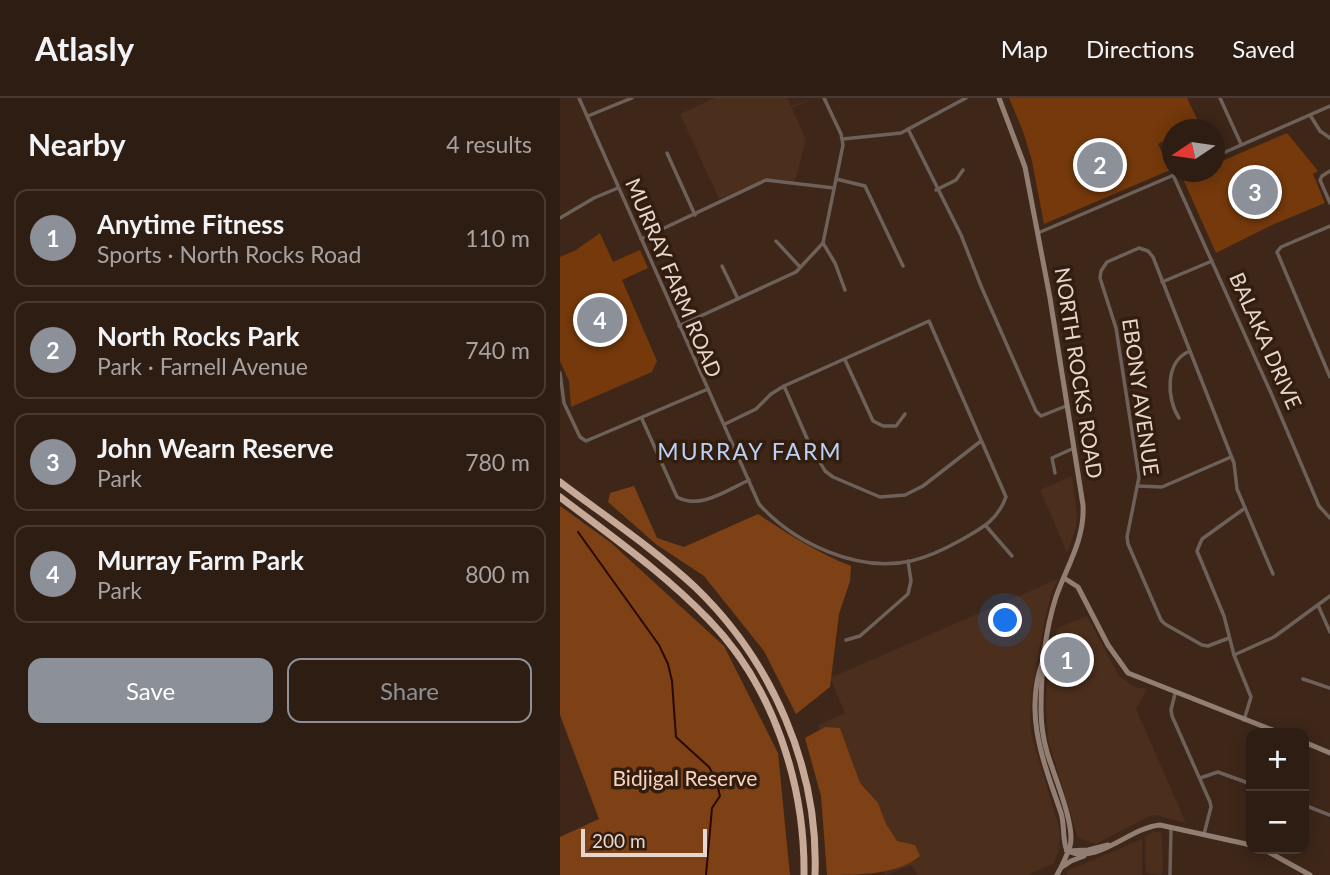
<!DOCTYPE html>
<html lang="en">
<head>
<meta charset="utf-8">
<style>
	body { margin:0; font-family:Lato,sans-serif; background:#3a2a21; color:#f1f3f6 }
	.controls { position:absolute; right:21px; bottom:21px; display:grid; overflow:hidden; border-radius:14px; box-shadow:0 4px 18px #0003 }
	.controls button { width:63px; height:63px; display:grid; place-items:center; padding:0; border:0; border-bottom:2px solid #493b33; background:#2e1d13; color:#f1f3f6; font:35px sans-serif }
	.compass { position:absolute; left:602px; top:21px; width:63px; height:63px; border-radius:50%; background:#2e1d13; box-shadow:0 4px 18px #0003; rotate:257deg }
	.scale { position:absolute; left:21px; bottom:18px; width:126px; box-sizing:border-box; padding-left:7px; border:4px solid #e6d6ce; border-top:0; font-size:19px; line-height:24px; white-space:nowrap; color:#e6d6ce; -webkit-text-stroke:5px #331d0f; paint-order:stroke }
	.you { position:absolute; left:446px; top:523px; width:24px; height:24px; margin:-18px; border:5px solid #fff; border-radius:50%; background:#1a73e8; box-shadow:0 0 0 10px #1a73e833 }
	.badge { display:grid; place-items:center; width:46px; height:46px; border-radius:50%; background:#8c9099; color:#fff; font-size:23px; font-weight:700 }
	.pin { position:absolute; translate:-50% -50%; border:4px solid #fff; box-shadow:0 2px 7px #0006 }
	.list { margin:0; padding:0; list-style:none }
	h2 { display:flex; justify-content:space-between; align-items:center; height:91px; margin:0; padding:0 28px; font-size:30px }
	h2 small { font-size:23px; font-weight:400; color:#a7a2a0 }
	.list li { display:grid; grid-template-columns:46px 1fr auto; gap:21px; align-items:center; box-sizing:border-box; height:98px; margin:0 14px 14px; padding:0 14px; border:2px solid #493b33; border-radius:14px }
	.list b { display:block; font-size:26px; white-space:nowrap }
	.list p { margin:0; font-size:23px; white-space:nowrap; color:#a7a2a0 }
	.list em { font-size:23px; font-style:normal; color:#a7a2a0 }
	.actions { display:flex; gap:14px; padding:21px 28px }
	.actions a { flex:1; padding:16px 0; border:2px solid #8c9099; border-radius:14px; text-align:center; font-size:24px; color:#8c9099 }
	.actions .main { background:#8c9099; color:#fff }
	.map { position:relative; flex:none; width:770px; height:777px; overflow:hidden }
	header { display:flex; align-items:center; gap:42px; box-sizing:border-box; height:98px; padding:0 35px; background:#2e1d13; border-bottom:2px solid #493b33 }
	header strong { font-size:33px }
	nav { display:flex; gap:38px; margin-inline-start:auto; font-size:24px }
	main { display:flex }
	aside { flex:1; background:#2e1d13 }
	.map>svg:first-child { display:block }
	.built { fill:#4b2e1c }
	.green { fill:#75390b }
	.forest { fill:#7e4015 }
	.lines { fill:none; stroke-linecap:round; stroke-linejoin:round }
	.stream { stroke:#280900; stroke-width:2 }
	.street { stroke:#6e615a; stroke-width:3.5 }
	.secondary { stroke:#927e73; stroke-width:5 }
	.highway { stroke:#c7a998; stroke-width:7 }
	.labels { text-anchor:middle; stroke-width:7; stroke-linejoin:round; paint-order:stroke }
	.street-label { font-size:21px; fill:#e6d6ce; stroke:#331d0f }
	.park-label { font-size:21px; fill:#f9d3bd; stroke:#331d0f }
	.neighbourhood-label { font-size:23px; letter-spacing:2px; fill:#b9d0f7; stroke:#331d0f }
</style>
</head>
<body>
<header>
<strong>Atlasly</strong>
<nav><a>Map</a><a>Directions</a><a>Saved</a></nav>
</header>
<main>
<aside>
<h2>Nearby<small>4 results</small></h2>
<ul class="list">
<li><span class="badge">1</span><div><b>Anytime Fitness</b><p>Sports · North Rocks Road</p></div><em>110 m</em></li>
<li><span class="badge">2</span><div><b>North Rocks Park</b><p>Park · Farnell Avenue</p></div><em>740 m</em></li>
<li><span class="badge">3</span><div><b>John Wearn Reserve</b><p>Park</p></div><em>780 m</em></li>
<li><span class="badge">4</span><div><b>Murray Farm Park</b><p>Park</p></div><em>800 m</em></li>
</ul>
<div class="actions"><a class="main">Save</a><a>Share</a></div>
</aside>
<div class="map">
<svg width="770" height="777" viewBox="0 0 770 777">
	<rect width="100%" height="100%" fill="#3e2719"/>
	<!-- built -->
	<g class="built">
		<path d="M155 0H227L231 8 254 0 232 10 246 42 235 83 205 81 159 101 120 16Z"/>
		<path d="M512 378 517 417 516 430 507 454 480 392Z"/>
		<path d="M498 481 491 496 484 526 472 592 470 622 472 639 500 732 499 752 494 765 468 777H357L352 767 325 777 258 627 285 615 270 580Z"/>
		<path d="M527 518 559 578 575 589 587 591 576 611 626 725 596 717 590 718 536 746 518 740 488 641 486 610 487 585 497 530Z"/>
		<path d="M593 733 602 735 603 774 600 777 586 775 585 739Z"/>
		<path d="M582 741V777H507V773Z"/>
	</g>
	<!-- green -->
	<g class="green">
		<path d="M449 0H627L640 27 630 31 612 32V39L598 46 610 72 484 126 472 63 463 33Z"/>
		<path d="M727 35 758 73 753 76 765 105 712 127 656 155 624 83 625 79 637 74H654L655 66Z"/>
		<path d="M40 135 53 164 80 152 88 170 62 182 97 263 92 274 11 309 9 283 0 263V159L16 152Z"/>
	</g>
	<!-- forest -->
	<g class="forest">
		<path d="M74 388 97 440 124 449 198 416C228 436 258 455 291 468L290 483 279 516 270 589 236 616 204 553 144 478 97 447 48 404 50 395Z"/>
		<path d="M0 408 50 444 164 548 218 655 230 777H0V739L39 721 0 617Z"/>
		<path d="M265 629 280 630 300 685 318 705 326 726 337 743 355 747 360 758C338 777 298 777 267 777L261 698 245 640Z"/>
	</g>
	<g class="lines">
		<!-- stream -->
		<path class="stream" d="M18 434 99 547 108 566 112 583 116 639 149 669 156 682 160 698 152 710 146 777"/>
		<!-- street -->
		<g class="street">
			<path d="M19 0 199 406C234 445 297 475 351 463 368 459 385 451 401 442 422 430 437 423 446 399L369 223 224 288 211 296 196 311 165 326"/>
			<path d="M660 0 681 46"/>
			<path d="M750 17 760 33 770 40"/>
			<path d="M28 18 72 0"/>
			<path d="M348 31 401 137 421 188 476 313 481 318 506 308"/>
			<path d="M283 41 341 35 406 0"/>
			<path d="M107 55 135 117"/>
			<path d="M654 59 770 8"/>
			<path d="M770 73 762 78 760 82 770 105"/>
			<path d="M613 77 711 295 759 408 770 420"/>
			<path d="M276 81 305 88 343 168"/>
			<path d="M376 92 396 82 403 72"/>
			<path d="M0 120 34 100 58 90"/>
			<path d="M770 128 721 149 717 154 770 279"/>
			<path d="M478 135 621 74"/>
			<path d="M81 141 206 82 274 90"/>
			<path d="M216 143 240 169"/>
			<path d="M263 145 275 165 285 192"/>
			<path d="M162 168 178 201"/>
			<path d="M602 184 652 163"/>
			<path d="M119 228 236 174 263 145 283 47 281 36 264 0"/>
			<path d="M285 262 313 323 323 328H336L345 316"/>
			<path d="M0 275 4 305 20 339 26 343 148 291"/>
			<path d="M224 288 249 345 265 373 273 379 320 399 345 397 363 388 421 343"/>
			<path d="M619 320C606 300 605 263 630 253"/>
			<path d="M82 321 117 399C140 412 167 392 189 382"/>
			<path d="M495 375 492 360 514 350"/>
			<path d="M578 388 602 389 671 359"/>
			<path d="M426 428 452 458"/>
			<path d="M758 507 770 534"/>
			<path d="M669 540 648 548 642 547 605 526 601 522 568 446 567 439 579 379 556 230 540 180 541 173 547 164 579 150 588 153 593 159 674 365 677 391 713 476"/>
			<path d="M286 542 300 538 348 496 351 483 348 463"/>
			<path d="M674 557 714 539 770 498"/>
			<path d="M743 581 770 590"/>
			<path d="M615 596 611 612 612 618 650 704 651 709 644 736"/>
			<path d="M684 622 691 599 674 557 664 518 637 453 642 441 685 410"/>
			<path d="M640 680 658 674 691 686"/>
			<path d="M744 707 770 717"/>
			<path d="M610 777 611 730"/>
		</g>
		<!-- secondary -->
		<g class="secondary">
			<path d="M439 0 465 69 490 200 523 407C525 441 507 468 496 499 485 533 481 575 481 611 481 626 483 640 487 654 493 675 516 728 510 748 507 757 502 768 497 777"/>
			<path d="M504 480 518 489 548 547 568 575 720 635"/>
			<path d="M483 562C463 616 484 665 501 715 505 728 502 741 507 753"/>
			<path d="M744 644 770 655"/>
			<path d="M703 751 750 777"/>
			<path d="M507 753C539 767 568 730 600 727L691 747"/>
			<path d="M507 753 528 752 548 747"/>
			<path d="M502 769 511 763 524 758"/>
		</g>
		<!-- highway -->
		<g class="highway">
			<path d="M0 384C45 418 94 451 135 489 212 563 259 670 255 777"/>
			<path d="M0 399C51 438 104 475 149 522 213 588 245 685 244 777"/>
		</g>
	</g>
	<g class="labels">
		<!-- street labels -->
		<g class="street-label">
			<text transform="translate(113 180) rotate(67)" y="7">MURRAY FARM ROAD</text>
			<text transform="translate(705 243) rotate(66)" y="7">BALAKA DRIVE</text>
			<text transform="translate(518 275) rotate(81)" y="7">NORTH ROCKS ROAD</text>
			<text transform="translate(580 299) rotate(82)" y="7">EBONY AVENUE</text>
		</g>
		<!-- park labels -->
		<g class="park-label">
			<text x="125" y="688">Bidjigal Reserve</text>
		</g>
		<!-- neighbourhood labels -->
		<g class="neighbourhood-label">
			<text x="190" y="362">MURRAY FARM</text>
		</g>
	</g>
</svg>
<div class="controls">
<button>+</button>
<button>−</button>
</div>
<svg class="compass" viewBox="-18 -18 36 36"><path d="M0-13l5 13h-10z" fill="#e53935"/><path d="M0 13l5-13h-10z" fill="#a7a2a0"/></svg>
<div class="scale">200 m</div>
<div class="you"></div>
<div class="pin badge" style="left:507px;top:562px">1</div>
<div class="pin badge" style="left:540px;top:67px">2</div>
<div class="pin badge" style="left:695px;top:94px">3</div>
<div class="pin badge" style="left:40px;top:222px">4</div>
</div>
</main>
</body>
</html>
